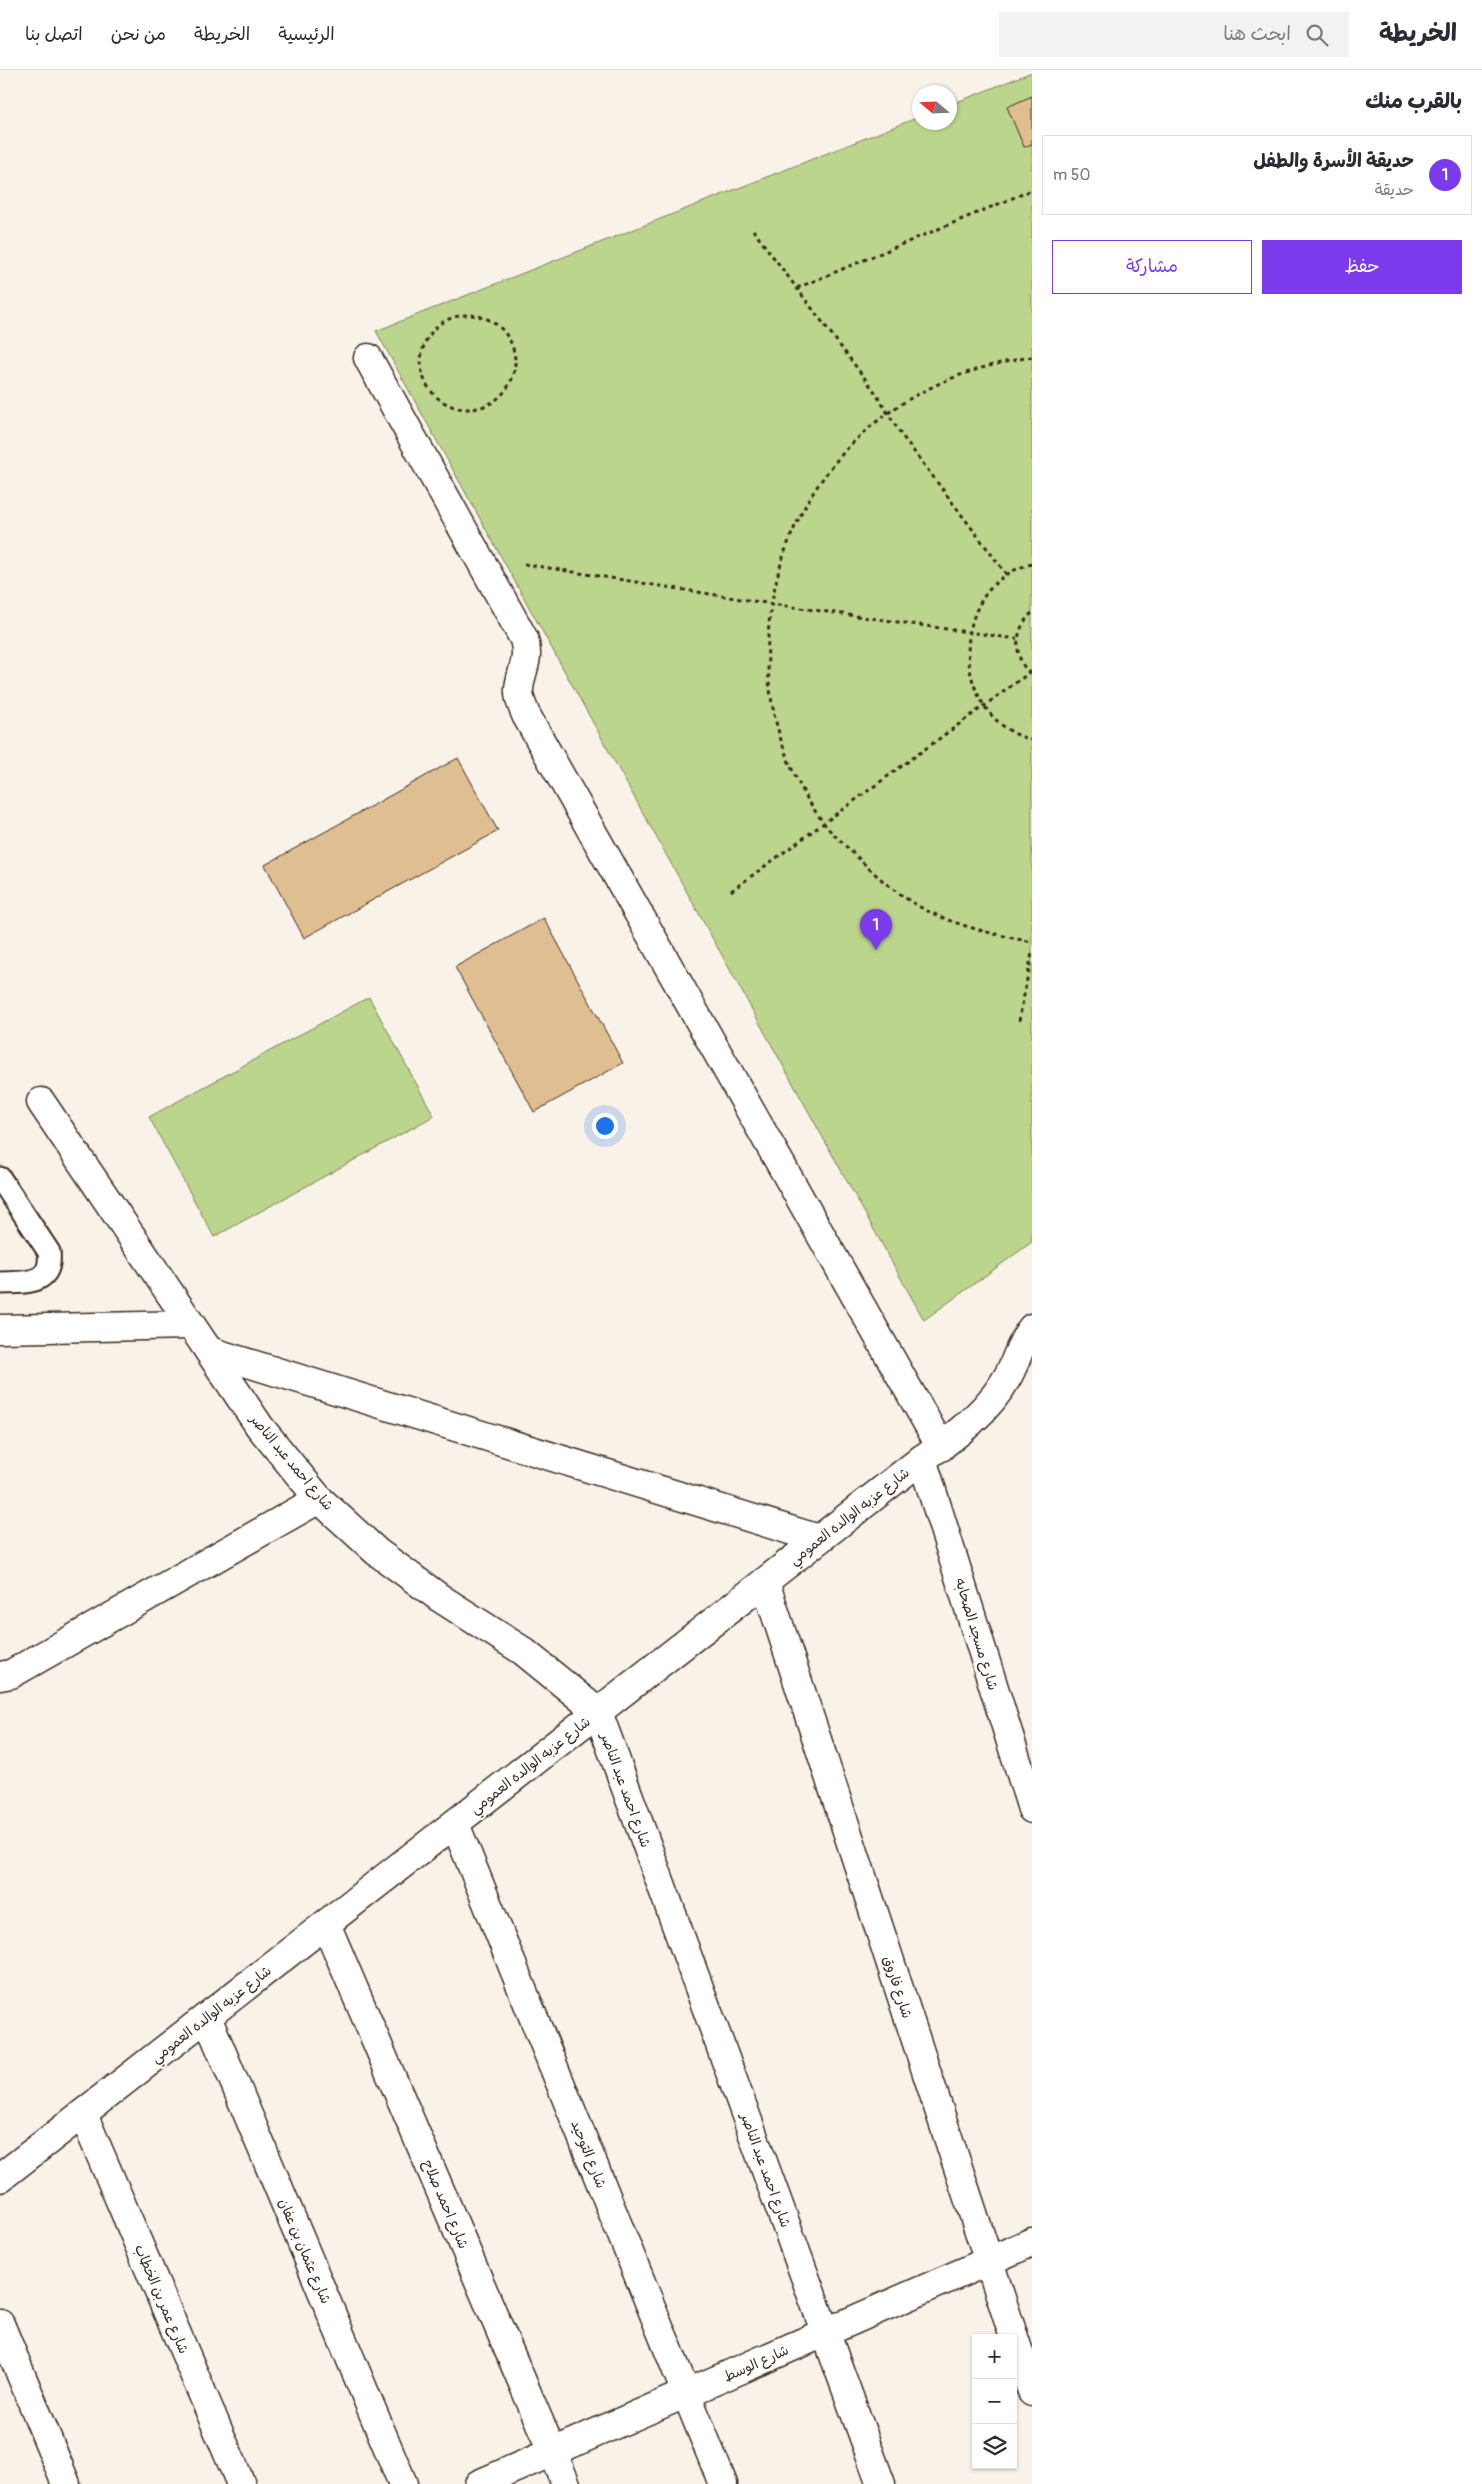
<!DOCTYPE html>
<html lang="ar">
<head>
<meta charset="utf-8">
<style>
	body { margin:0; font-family:Pangolin,"Playpen Sans Arabic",sans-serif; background:#f2f2f3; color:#2b2b33; direction:rtl }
	.controls { position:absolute; right:15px; bottom:15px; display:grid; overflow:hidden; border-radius:0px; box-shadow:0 1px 4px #0004 }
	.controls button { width:45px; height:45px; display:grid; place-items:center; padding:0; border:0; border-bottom:1px solid #e1e1e2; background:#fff; color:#2b2b33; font:25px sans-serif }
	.compass { position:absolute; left:912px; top:15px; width:45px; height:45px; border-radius:50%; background:#fff; box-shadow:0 1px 4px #0004; rotate:289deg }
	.you { position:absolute; left:604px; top:1055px; width:18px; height:18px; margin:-12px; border:4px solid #fff; border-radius:50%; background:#1a73e8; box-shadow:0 0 0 8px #1a73e833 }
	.badge { display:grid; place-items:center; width:32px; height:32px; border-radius:50%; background:#7c3aed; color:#fff; font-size:16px; font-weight:700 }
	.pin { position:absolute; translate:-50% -41px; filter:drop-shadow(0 1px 2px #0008) }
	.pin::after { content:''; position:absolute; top:26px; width:18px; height:15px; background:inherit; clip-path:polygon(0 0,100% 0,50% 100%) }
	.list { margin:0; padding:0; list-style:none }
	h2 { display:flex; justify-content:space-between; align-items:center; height:65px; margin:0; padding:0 20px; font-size:21px }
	h2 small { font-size:16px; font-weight:400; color:#7c7c81 }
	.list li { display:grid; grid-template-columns:32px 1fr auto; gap:15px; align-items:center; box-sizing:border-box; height:80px; margin:0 10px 10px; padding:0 10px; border:1px solid #e1e1e2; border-radius:0px }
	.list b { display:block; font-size:19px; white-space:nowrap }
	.list p { margin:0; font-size:16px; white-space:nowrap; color:#7c7c81 }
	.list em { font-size:16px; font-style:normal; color:#7c7c81 }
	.actions { display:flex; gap:10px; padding:15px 20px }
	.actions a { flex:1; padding:11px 0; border:1px solid #7c3aed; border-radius:0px; text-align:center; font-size:18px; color:#7c3aed }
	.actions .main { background:#7c3aed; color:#fff }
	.icon { flex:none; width:28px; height:28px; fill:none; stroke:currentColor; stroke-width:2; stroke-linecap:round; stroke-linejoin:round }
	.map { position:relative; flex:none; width:1032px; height:2414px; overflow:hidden; direction:ltr }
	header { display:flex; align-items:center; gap:30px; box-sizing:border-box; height:70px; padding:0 25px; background:#fff; border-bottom:1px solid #e1e1e2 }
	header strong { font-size:24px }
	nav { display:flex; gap:28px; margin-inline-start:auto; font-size:18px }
	.search { width:350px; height:45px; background:#f2f2f3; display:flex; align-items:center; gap:12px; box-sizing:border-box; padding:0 18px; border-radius:0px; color:#7c7c81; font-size:19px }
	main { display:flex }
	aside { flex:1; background:#fff }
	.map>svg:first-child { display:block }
	.green { fill:#bcd58c; stroke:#7c8055 }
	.building { fill:#dfbf92; stroke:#3b2a1e }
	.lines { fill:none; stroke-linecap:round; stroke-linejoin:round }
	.lane-casing { stroke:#3b2a1e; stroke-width:25 }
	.street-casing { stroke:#3b2a1e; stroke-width:31 }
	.secondary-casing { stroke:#3b2a1e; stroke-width:31 }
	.path { stroke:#3b2a1e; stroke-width:3; stroke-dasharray:4 4; stroke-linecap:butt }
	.lane { stroke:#fff; stroke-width:21 }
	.street { stroke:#fff; stroke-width:28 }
	.secondary { stroke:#fff; stroke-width:28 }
	.labels { text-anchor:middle; stroke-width:4; stroke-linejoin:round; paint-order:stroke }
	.street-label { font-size:14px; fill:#3b2a1e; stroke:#fff }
</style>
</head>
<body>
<header>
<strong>الخريطة</strong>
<div class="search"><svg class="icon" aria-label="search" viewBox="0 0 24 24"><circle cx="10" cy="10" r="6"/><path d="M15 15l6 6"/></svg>ابحث هنا</div>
<nav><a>الرئيسية</a><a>الخريطة</a><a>من نحن</a><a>اتصل بنا</a></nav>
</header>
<main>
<aside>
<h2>بالقرب منك<small></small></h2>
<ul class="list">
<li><span class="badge">1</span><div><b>حديقة الأسرة والطفل</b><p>حديقة</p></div><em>50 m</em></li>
</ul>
<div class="actions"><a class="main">حفظ</a><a>مشاركة</a></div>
</aside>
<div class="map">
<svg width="1032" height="2414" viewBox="0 0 1032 2414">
	<rect width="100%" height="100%" fill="#f9f2e9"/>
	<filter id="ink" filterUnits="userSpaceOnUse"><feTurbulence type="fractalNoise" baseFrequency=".02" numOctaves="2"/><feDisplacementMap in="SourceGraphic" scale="10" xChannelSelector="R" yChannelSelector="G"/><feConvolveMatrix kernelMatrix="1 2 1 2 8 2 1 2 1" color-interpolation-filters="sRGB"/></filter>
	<g filter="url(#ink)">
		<!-- green -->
		<g class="green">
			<path d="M1032 2V1172L924 1250 376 261 919 47V52H949L950 35Z"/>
			<path d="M369 927 434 1046 214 1167 149 1047Z"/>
		</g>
		<!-- building -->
		<g class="building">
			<path d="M1032 26V74L1024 77 1007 37Z"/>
			<path d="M458 688 498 761 304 868 265 795Z"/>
			<path d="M544 848 623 993 534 1042 455 897Z"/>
		</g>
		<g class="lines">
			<!-- lane casing -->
			<g class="lane-casing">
				<path id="lane" d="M0 1108 49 1182C53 1216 24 1212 0 1213"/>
			</g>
			<!-- street casing -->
			<g class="street-casing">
				<g id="street">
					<path d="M368 288 524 569C530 591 521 599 519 619 518 628 523 637 526 645L941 1377"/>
					<path d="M41 1032 260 1357 319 1429 377 1482 440 1528 523 1581 598 1642 881 2414"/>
					<path d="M0 1259 191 1255"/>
					<path d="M209 1281 819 1469"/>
					<path d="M922 1389 1032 1739"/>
					<path d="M765 1512 1032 2322"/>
					<path d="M0 1606 11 1604 319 1429"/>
					<path d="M455 1754 723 2414"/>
					<path d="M326 1854 566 2414"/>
					<path d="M207 1947 403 2414"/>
					<path d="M83 2044 241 2414"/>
					<path d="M0 2254 66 2414"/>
					<path d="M479 2414 1032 2172"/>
				</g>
			</g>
			<!-- secondary casing -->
			<g class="secondary-casing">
				<path id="secondary" d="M0 2108 922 1389C954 1368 989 1341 1008 1306 1017 1290 1020 1273 1032 1258"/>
			</g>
			<!-- path -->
			<g class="path">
				<path d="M753 160 875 322 900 363 1007 505"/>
				<path d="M797 218 1032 120"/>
				<circle cx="468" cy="292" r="47"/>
				<path d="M1032 287C980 295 931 312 888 343 759 435 728 625 823 752 830 762 841 771 850 780 874 804 901 829 932 843 964 858 998 865 1032 872"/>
				<path d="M524 494 772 534 1017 569"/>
				<path d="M1032 494C946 514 948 648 1032 670"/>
				<path d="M1032 543C1014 558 1012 590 1032 605"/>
				<path d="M731 821 1029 603"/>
				<path d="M1019 951 1032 883"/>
			</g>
			<!-- lane -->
			<use href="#lane" class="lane"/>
			<!-- street -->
			<use href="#street" class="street"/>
			<!-- secondary -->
			<use href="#secondary" class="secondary"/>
		</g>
	</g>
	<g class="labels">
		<!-- street labels -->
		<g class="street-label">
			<text transform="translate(292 1392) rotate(50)" y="5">شارع احمد عبد الناصر</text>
			<text transform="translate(849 1446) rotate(-38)" y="5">شارع عزبه الوالده العمومي</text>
			<text transform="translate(977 1564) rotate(73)" y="5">شارع مسجد الصحابه</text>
			<text transform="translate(530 1695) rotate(-38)" y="5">شارع عزبه الوالده العمومي</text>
			<text transform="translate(626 1720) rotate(70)" y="5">شارع احمد عبد الناصر</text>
			<text transform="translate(898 1917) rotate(72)" y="5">شارع فاروق</text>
			<text transform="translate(211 1944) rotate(-38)" y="5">شارع عزبه الوالده العمومي</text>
			<text transform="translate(589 2084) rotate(68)" y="5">شارع التوحيد</text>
			<text transform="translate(766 2100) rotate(70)" y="5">شارع احمد عبد الناصر</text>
			<text transform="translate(446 2134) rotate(67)" y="5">شارع احمد صلاح</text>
			<text transform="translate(305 2181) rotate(67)" y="5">شارع عثمان بن عفان</text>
			<text transform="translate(162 2229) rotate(67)" y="5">شارع عمر بن الخطاب</text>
			<text transform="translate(756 2293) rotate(-24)" y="5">شارع الوسط</text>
		</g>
	</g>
</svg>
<div class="controls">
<button>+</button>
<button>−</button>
<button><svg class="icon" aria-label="layers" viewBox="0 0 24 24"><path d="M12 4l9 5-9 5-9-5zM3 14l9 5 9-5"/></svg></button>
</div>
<svg class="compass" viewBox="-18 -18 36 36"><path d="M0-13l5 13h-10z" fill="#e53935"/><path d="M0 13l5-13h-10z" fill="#7c7c81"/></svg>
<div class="you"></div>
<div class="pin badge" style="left:876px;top:880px">1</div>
</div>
</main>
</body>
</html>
